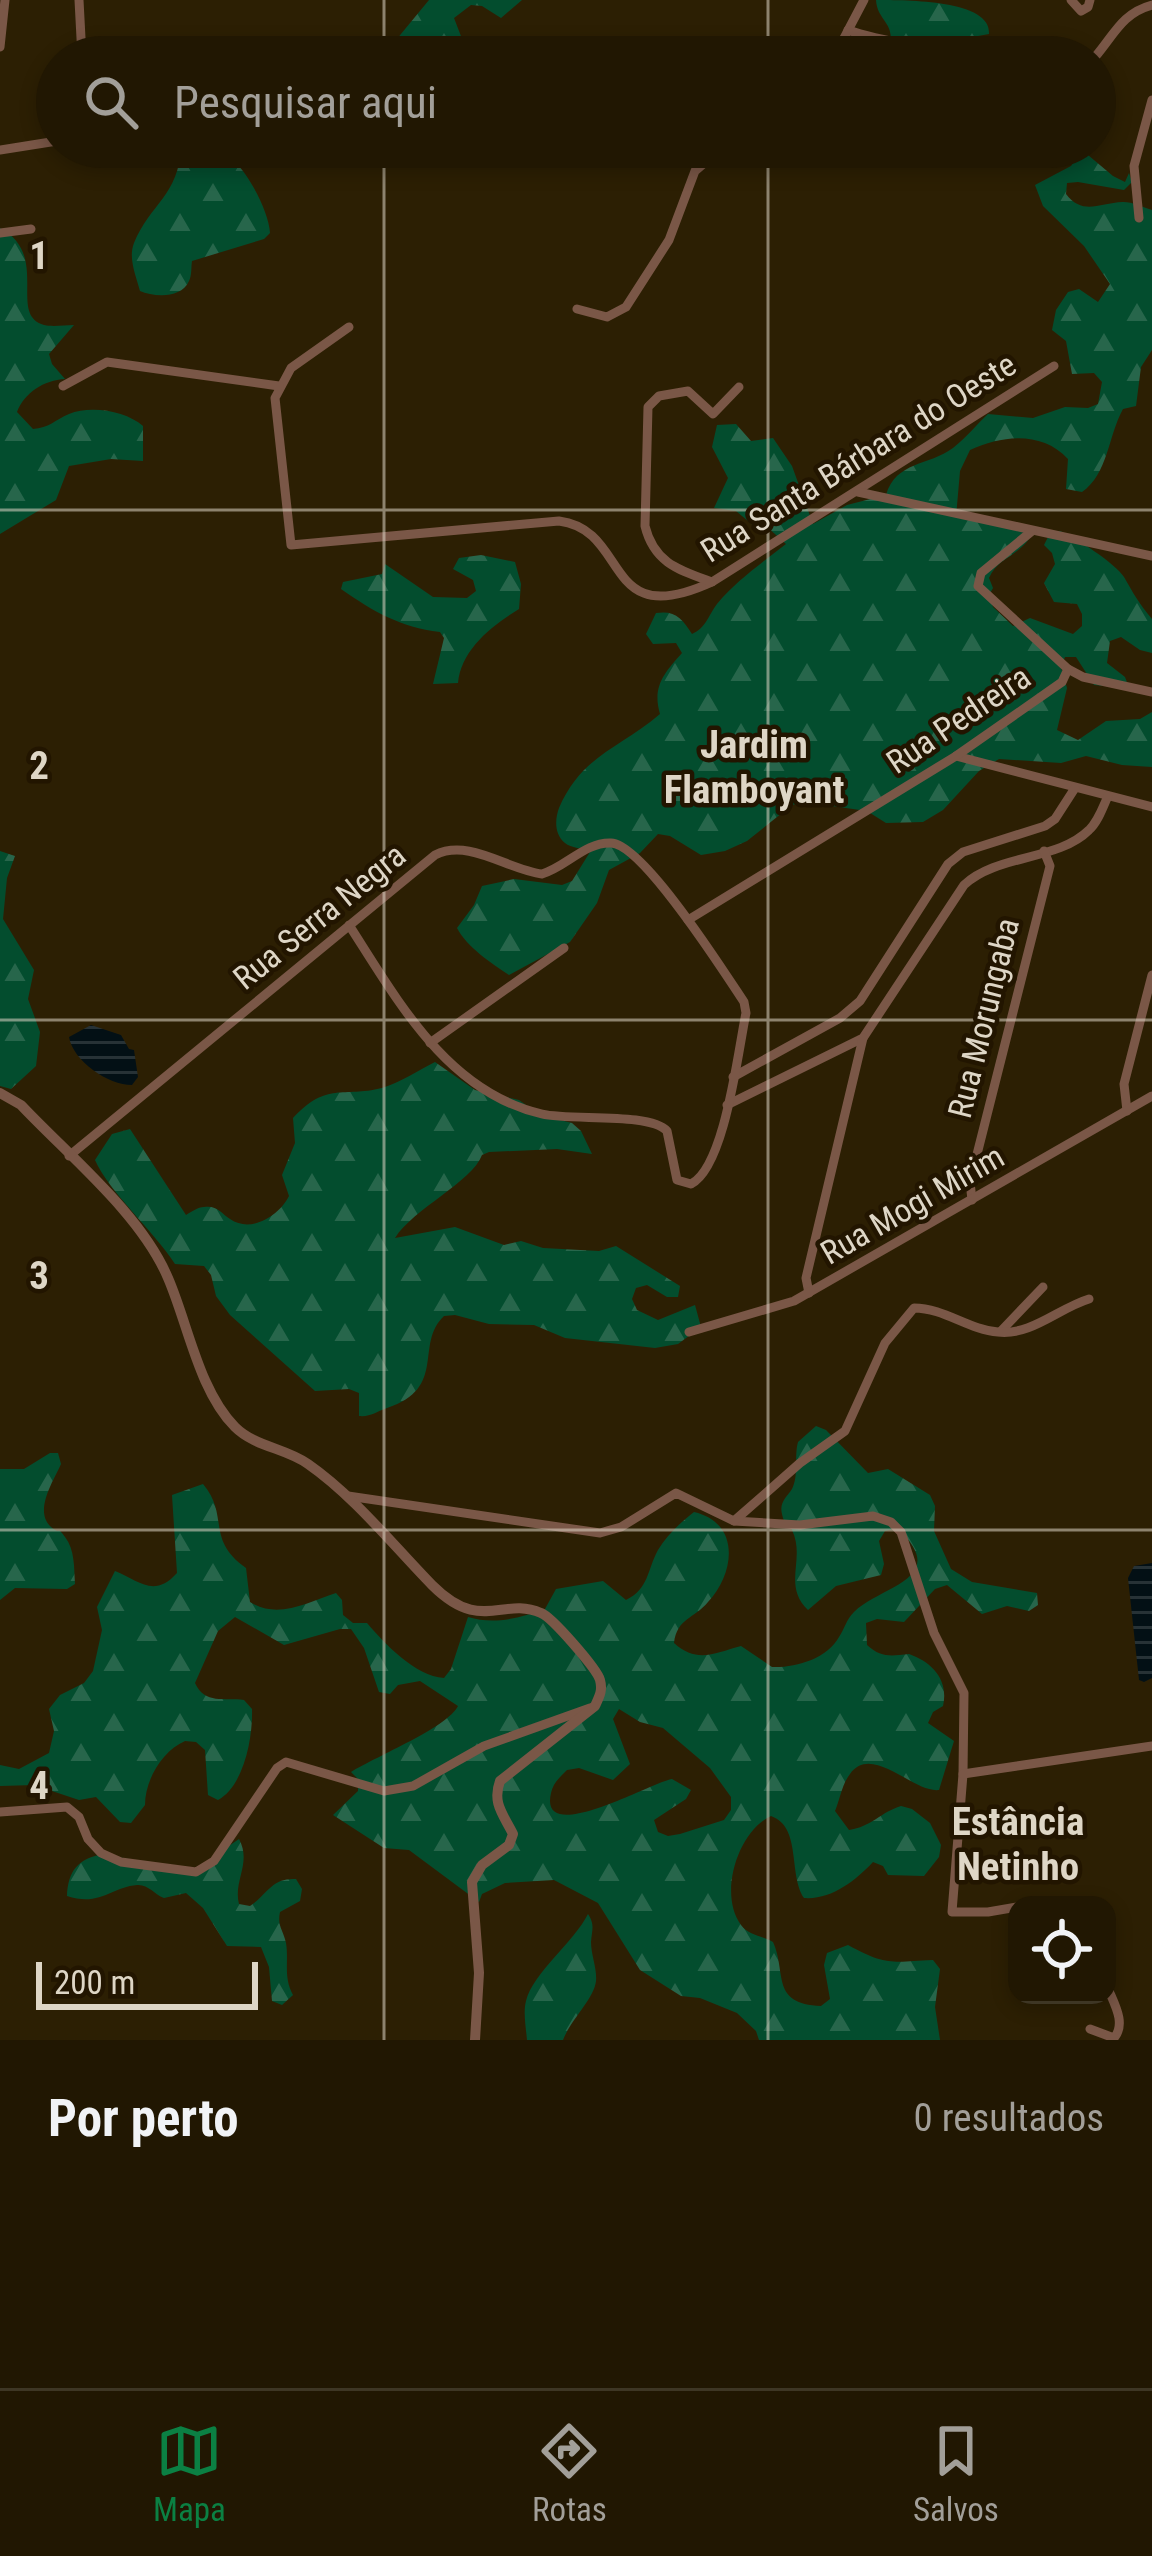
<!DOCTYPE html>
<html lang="pt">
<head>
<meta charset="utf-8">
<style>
	body { margin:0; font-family:"Roboto Condensed",sans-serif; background:#2d2411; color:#f1f3f6 }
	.controls { position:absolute; right:36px; bottom:36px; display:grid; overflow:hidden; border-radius:24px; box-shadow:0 6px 18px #0003 }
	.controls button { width:108px; height:108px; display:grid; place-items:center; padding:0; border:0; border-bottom:3px solid #3e3624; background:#211702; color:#f1f3f6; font:60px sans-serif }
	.scale { position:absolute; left:36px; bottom:30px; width:222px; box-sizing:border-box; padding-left:12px; border:6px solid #ded6c6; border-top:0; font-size:33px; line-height:42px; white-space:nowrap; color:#ded6c6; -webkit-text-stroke:9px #221500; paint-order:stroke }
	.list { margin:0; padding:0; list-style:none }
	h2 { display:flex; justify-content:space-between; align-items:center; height:156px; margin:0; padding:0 48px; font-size:51px }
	h2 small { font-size:39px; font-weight:400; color:#a29f99 }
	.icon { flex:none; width:66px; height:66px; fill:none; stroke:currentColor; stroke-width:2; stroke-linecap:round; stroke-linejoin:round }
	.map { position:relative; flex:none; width:1152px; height:2040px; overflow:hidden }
	.search { position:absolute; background:#211702; box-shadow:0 6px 18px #0003; left:36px; right:36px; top:36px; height:132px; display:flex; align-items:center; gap:30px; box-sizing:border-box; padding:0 42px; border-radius:66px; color:#a29f99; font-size:45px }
	.sheet { height:348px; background:#211702 }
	nav { display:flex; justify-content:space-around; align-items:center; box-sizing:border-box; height:168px; border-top:3px solid #3e3624; background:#211702; font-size:33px; color:#a29f99 }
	nav a { display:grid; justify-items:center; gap:6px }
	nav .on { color:#0b8043 }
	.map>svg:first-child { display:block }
	.forest { fill:url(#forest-firs); fill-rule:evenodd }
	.water { fill:url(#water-rules) }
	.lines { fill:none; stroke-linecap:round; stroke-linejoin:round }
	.minor { stroke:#7a5747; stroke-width:9 }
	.tertiary { stroke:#7a5747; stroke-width:10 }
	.grid { fill:none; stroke:#ded6c6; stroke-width:3; stroke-opacity:0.55 }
	.labels { text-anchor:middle; stroke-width:9; stroke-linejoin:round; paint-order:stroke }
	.street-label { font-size:33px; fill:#ded6c6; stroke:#221500 }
	.quarter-label { font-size:39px; font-weight:bold; fill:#ded6c6; stroke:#221500 }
	.grid-label { font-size:39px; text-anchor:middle; font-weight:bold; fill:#ded6c6; stroke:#221500; stroke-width:9; stroke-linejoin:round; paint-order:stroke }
</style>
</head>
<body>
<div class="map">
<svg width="1152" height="2040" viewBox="0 0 1152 2040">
	<defs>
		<pattern id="forest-firs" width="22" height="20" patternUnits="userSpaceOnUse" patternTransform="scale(3)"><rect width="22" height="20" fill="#034d2e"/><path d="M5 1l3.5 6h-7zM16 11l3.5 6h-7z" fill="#27664b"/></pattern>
		<pattern id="water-rules" width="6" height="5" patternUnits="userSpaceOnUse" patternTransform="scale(3)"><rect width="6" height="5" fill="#031015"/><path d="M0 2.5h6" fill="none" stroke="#273236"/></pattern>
	</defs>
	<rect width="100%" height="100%" fill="#2c1f03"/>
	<!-- forest -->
	<g class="forest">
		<path d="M429 0H522L501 18 482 6 471 5 454 18 469 57H382Z"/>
		<path d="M876 0C907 0 992 0 989 34L956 40 952 51 958 57H947C932 35 913 39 890 45 895 23 877 20 876 0Z"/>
		<path d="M181 147H242L235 162C250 176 269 213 270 233L264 239 192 261C191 267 192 275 189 281 181 299 154 297 140 291 136 276 128 258 134 243 150 204 179 195 181 147Z"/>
		<path d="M1082 150 1113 176 1125 182 1129 173 1132 182 1124 190 1078 182 1067 183 1066 194C1083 216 1099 203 1123 202 1133 202 1142 207 1152 210V350L1141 367 1136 406 1123 409C1108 436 1108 474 1082 492L1066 489 1068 459C1042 431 1003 435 970 450L960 471 956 517 1022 530 1029 539C1017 556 997 559 989 578L993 588 989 595 993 607 1013 626 1030 618 1073 634 1082 626V614L1077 604 1054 602 1044 583 1055 564 1052 553 1044 545 1049 535 1060 531C1075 537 1116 564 1124 577 1133 593 1140 605 1152 619V653L1140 650 1121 637 1110 641 1107 663 1125 677 1129 688 1094 685 1076 657H1065L1061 667 1067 688 1057 730 1078 740 1106 721 1140 719 1152 712V767L1122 765 1086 756 1061 763 999 759 979 771 943 810 923 822 886 823 867 811 804 802 792 805 747 841 725 851 701 855 670 836 658 834 640 853 609 870 597 903 570 942 509 975C492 964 466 946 457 928L474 905 482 886 514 879 562 885 572 881 590 852C583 848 571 848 565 843 554 834 555 819 559 808 582 755 619 749 660 714 652 687 664 673 682 653L676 643 653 644 646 634 656 613C675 610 682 618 692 634 706 628 708 616 717 604 737 580 762 563 786 544L765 525 754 526 736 511 714 508 728 478 712 447 717 425 736 424 751 441 773 438 792 466 813 524 847 505 886 495C896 461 929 466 953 448 966 438 976 425 988 414L1033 418 1065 407 1088 408 1098 404 1102 382 1094 373 1072 374 1066 341 1052 330 1056 310 1068 292 1079 289 1098 302 1110 284 1084 246 1043 206 1035 185 1071 166Z"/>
		<path d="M0 228C51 255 7 315 44 325 53 327 65 325 74 325L49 354 52 364 65 379C44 380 24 393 17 412L33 429C49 428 55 420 69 414 91 405 126 411 143 426V461L111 459 69 466 56 500 0 534Z"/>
		<path d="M481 555 515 562 521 584 519 609C491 626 461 650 458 683L433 684 444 638 440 632C400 627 374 612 341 589L343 582 382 574 385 564 433 597 467 598 476 591 473 580 453 569 459 558Z"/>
		<path d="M0 851 15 856 7 878 3 919 34 970 28 999 40 1032 36 1066 11 1089 0 1086Z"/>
		<path d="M435 1062 475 1090 519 1100 540 1115 572 1123 581 1131 592 1154 557 1149 489 1152 482 1155C472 1182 413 1209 395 1238L455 1227 504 1245 521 1241 543 1248 599 1251 616 1246 680 1286 678 1297H667L647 1285 636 1288 632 1299 637 1310 658 1320 695 1305 701 1327 678 1344 655 1348 565 1338 534 1325 489 1324 455 1315 444 1316C414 1344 448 1388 387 1408 375 1412 371 1417 359 1416V1393L349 1389 315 1391 230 1315 216 1296 211 1275 204 1266 175 1264C153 1230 109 1192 95 1160L112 1134 130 1129 186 1215C191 1212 198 1207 204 1207 217 1205 221 1213 230 1219 251 1234 280 1215 289 1196L282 1175 295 1143 293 1118C328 1081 342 1098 382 1088 399 1083 419 1070 435 1062Z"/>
		<path d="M816 1426 826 1430 868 1473 888 1469 930 1495 935 1506 934 1531 951 1569 972 1582 1037 1593 1038 1605 1029 1611 1007 1606 982 1614 947 1585 935 1589 904 1622 877 1619 866 1623 867 1645C881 1658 891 1656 909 1654 932 1662 949 1680 943 1706L933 1712 928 1723 954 1741 939 1790C913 1793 872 1743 850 1774 842 1784 840 1799 835 1811L849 1830C871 1827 881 1812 901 1806L912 1809 930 1823 941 1845 939 1857 924 1876 888 1875 883 1866 873 1862C855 1881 831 1900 804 1898 788 1874 802 1827 771 1816 738 1831 718 1894 741 1925 749 1936 761 1935 773 1942 787 1973 770 2004 821 2006L830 1999 824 1965 827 1953 848 1945C886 1966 892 1962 933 1960L940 1969 935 2007 940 2040H759L756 2031 737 2013 700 1998 681 1996 640 1970 598 1903 554 1880 505 1883 482 1894 479 1902 409 1850 384 1848 333 1815 358 1791V1779L351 1772C377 1756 448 1727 458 1706L420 1681 398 1685 390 1694 379 1692 364 1648 351 1629H340L284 1645 235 1617 218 1631 195 1683C205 1705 224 1697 244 1700L252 1709C253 1737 244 1786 218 1800L208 1795 205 1750 196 1742 185 1741C162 1751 145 1780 145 1805L131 1823 120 1822 96 1797 79 1800 34 1785 0 1786V1765L19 1769 49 1753 54 1731 49 1709 60 1695 84 1683 93 1671 102 1630 97 1607 115 1571C138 1580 154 1599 177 1573L172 1495 203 1484C230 1516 205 1539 246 1568L250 1602C278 1620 308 1602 336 1593L342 1600 343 1615 353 1623H367C384 1643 415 1676 444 1678L451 1669 468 1617C494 1625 520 1618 545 1609L556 1589 603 1581 626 1600C649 1589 647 1570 658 1550 667 1535 681 1522 694 1512 741 1523 735 1573 708 1602 694 1619 677 1618 674 1643 697 1664 715 1653 741 1646L772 1667C795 1668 827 1659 839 1637 845 1628 846 1620 854 1612 882 1585 952 1579 897 1528L885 1531 879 1541 884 1564 881 1575 836 1586 808 1610C782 1585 806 1559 792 1530 787 1517 785 1528 782 1514 779 1502 787 1497 792 1489 799 1476 794 1456 798 1442ZM619 1709 640 1722 663 1728 710 1768 731 1797V1810L724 1820 680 1834 668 1836 658 1832 654 1820 686 1799 691 1790 672 1779C652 1782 538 1848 551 1793 553 1783 560 1777 567 1770L579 1768 613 1780 630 1764 613 1719Z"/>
		<path d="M50 1453H58L61 1464C54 1480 34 1510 50 1526 62 1537 56 1524 65 1537 75 1550 74 1568 75 1584L67 1589 15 1588 0 1600V1469H24Z"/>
		<path d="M239 1839C252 1863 233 1881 239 1904L250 1906C269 1893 271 1878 296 1879L302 1889 300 1901 280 1912C277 1926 283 1929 286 1943 289 1961 283 1977 293 1995L282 2005 272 2001 269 1967 261 1947 227 1946 203 1908 186 1893 164 1898C154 1894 148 1884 137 1885 111 1887 100 1907 67 1896 68 1871 78 1858 104 1854L191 1872Z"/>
		<path d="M588 1914C595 1925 592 1929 591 1942 591 1955 597 1968 596 1981 594 1999 571 2019 563 2040H527C526 2028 523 2012 526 2001 533 1973 574 1942 588 1914Z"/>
	</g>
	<!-- water -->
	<g class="water">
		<path d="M91 1025 121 1035 129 1049 134 1050 138 1077 132 1085C108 1085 73 1061 69 1037Z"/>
		<path d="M1152 1563V1678L1144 1682 1139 1680 1128 1578 1134 1566Z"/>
	</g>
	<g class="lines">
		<!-- minor -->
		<g class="minor">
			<path d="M79 0 82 57"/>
			<path d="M1071 0 1081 11 1088 7 1090 0"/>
			<path d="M848 30C887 44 928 45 967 57"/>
			<path d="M0 47 5 0"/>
			<path d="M834 57 864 0"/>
			<path d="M1095 57C1114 35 1122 13 1152 5"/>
			<path d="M0 150 57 141"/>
			<path d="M1139 218 1134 166 1152 100"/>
			<path d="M0 233 31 229"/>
			<path d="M577 309 607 317 626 307 669 240 695 171 723 147"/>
			<path d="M349 327 291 368 275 398 291 545 559 521C631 530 601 633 712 582L1054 366"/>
			<path d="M63 386 107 362 279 386"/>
			<path d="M858 492 1152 556"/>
			<path d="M1032 531 981 573 978 586 1068 669 1083 677 1152 692"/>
			<path d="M712 582C679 570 654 563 645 526L648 407 659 396 688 391 713 414 739 387"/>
			<path d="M956 756 1152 807"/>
			<path d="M688 920 956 756 1062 682 1068 669"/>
			<path d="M430 1043 564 948"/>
			<path d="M733 1077 840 1018 860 1001 948 864 963 852 1045 826 1055 819 1075 788"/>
			<path d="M727 1105 863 1038 964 885C997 854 1058 861 1089 830 1098 822 1103 807 1108 796"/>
			<path d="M1127 1111 1124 1084 1152 975"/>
			<path d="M69 1156 435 855C469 838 508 870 542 874 566 867 585 842 611 843 643 844 724 972 744 1002L746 1013C738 1051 725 1167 691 1184L677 1180 667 1131C650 1112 571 1121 542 1114 447 1092 398 1001 349 925"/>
			<path d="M972 1200 970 1182 1050 866 1044 851"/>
			<path d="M809 1293 806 1278 863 1038"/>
			<path d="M1001 1331 1043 1287"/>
			<path d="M689 1332 794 1301 1152 1096"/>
			<path d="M348 1496 600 1533 621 1527 676 1493 734 1521 800 1525 873 1516 891 1522 901 1532 934 1633 964 1693 963 1774 952 1912H988L1017 1907"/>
			<path d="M734 1521 800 1463 845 1431 885 1343 914 1308C944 1308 969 1330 998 1332 1031 1336 1059 1308 1089 1299"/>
			<path d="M963 1774 1152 1746"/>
			<path d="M0 1812 67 1807 79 1817 88 1839 101 1853 121 1862 196 1872 214 1861 277 1768 286 1762 384 1791 413 1786 484 1746 590 1708"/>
			<path d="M1029 1905H1049"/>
			<path d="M1090 2029 1114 2038C1127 2023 1113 2002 1107 1986"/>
		</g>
		<!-- tertiary -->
		<path class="tertiary" d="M0 1093 21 1105C69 1156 141 1214 168 1278 188 1324 199 1391 235 1427 255 1447 286 1448 308 1464 354 1496 393 1545 432 1585 481 1634 502 1596 541 1613 552 1617 597 1669 600 1680 603 1691 599 1697 595 1706L500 1781C492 1803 503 1814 513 1834L509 1845 482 1865 472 1882 479 1973 475 2040"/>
	</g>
	<!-- grid -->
	<path class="grid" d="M384 0V57M768 0V57M384 147V2040M768 147V2040M0 510H1152M0 1020H1152M0 1530H1152"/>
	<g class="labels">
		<!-- street labels -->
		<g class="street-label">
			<text transform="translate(858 457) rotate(-32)" y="12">Rua Santa Bárbara do Oeste</text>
			<text transform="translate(958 719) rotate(-34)" y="12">Rua Pedreira</text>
			<text transform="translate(319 916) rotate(-39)" y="12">Rua Serra Negra</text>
			<text transform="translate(983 1018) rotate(-76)" y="12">Rua Morungaba</text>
			<text transform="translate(912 1204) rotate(-30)" y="12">Rua Mogi Mirim</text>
		</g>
		<!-- quarter labels -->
		<g class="quarter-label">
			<text x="754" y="758">Jardim<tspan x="754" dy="45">Flamboyant</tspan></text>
			<text x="1018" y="1835">Estância<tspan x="1018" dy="45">Netinho</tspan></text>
		</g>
	</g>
	<g class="grid-label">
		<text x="39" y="269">1</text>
		<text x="39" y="779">2</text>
		<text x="39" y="1289">3</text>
		<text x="39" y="1799">4</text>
	</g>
</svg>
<div class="controls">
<button><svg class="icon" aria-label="locate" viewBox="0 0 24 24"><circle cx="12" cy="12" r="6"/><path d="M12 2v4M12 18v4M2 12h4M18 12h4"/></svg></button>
</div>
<div class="scale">200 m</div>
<div class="search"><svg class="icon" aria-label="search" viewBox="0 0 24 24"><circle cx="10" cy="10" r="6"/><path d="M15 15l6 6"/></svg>Pesquisar aqui</div>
</div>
<section class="sheet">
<h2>Por perto<small>0 resultados</small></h2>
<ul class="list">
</ul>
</section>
<nav>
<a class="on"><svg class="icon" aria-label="map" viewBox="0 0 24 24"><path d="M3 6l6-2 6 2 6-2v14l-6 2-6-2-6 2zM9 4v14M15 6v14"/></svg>Mapa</a>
<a><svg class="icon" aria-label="directions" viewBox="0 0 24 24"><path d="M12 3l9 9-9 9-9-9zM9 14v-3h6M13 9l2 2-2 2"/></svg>Rotas</a>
<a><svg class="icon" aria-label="saved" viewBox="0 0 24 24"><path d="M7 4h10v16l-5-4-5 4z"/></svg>Salvos</a>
</nav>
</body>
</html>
